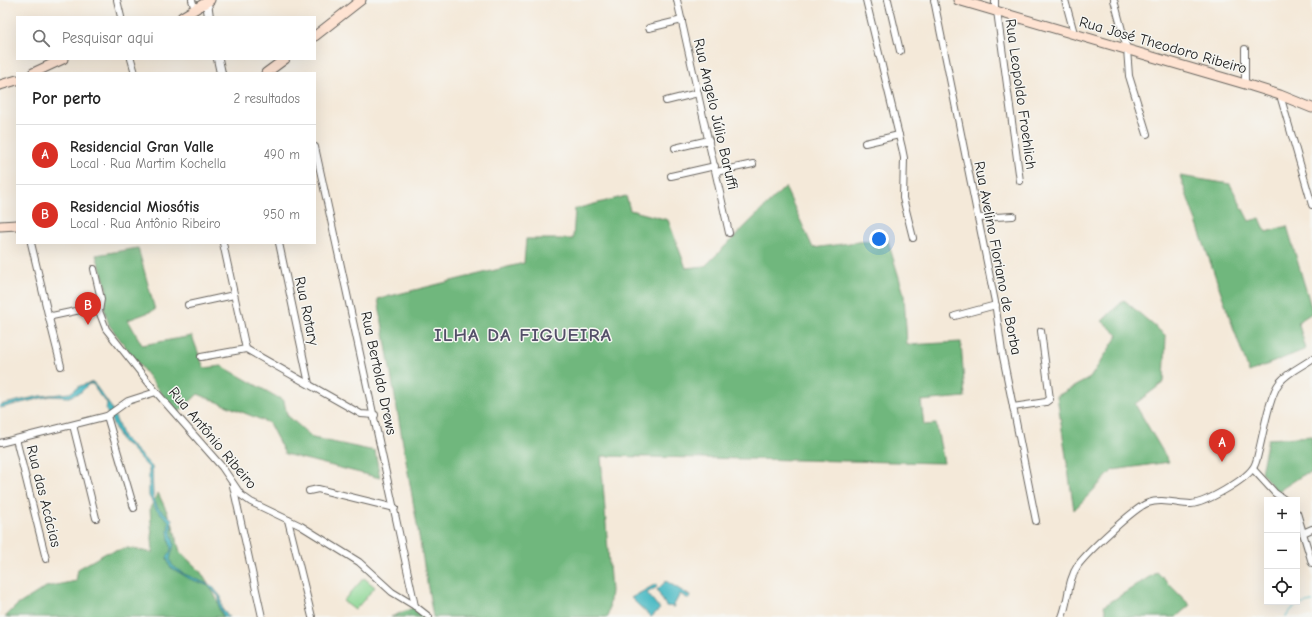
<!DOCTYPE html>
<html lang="pt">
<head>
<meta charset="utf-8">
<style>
	body { margin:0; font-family:"Comic Neue",sans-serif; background:#f2f2f2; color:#222 }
	.controls { position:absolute; right:12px; bottom:12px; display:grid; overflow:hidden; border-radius:0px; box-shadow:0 4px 16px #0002 }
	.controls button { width:36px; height:36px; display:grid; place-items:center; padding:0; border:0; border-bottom:1px solid #e0e0e0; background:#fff; color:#222; font:20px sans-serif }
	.you { position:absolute; left:879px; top:239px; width:14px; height:14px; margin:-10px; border:3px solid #fff; border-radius:50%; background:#1a73e8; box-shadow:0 0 0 6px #1a73e833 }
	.badge { display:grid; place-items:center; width:26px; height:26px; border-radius:50%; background:#d93025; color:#fff; font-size:13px; font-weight:700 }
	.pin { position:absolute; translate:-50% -33px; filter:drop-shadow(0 1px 2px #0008) }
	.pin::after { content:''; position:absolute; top:21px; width:14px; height:12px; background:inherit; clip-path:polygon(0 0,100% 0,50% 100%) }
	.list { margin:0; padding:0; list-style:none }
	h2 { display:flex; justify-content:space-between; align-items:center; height:52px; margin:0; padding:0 16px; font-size:17px }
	h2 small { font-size:13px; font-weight:400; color:#767676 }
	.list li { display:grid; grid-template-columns:26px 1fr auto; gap:12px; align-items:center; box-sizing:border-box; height:60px; padding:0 16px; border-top:1px solid #e0e0e0 }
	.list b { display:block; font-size:15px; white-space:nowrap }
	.list p { margin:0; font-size:13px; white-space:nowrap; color:#767676 }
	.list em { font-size:13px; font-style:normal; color:#767676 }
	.icon { flex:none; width:22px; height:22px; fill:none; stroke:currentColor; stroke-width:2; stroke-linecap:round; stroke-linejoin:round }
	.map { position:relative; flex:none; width:1312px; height:617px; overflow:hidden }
	.search { position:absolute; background:#fff; box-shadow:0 4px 16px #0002; left:16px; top:16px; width:300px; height:44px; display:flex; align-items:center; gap:10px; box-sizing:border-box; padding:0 14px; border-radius:0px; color:#767676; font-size:15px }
	.panel { position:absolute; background:#fff; box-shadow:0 4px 16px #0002; left:16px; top:72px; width:300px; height:172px; border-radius:0px }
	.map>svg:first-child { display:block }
	.green { fill:#8bd693; stroke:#547958 }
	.forest { fill:#70b77d; stroke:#466a4c }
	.water { fill:#4dbbc5; stroke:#346c70 }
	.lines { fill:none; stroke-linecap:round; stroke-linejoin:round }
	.stream { stroke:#4dbbc5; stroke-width:1.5 }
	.minor-casing { stroke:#68645e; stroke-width:8 }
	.tertiary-casing { stroke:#68645e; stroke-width:10 }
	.secondary-casing { stroke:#68645e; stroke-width:11 }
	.minor { stroke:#fff; stroke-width:6 }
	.tertiary { stroke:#fff; stroke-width:8 }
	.secondary { stroke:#fee3d2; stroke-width:9 }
	.labels { text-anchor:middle; stroke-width:3; stroke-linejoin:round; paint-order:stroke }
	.street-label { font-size:15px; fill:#1c1c1c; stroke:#f6f6f2 }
	.district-label { font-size:19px; font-weight:bold; letter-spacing:1px; fill:#544f69; stroke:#f6f6f2 }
</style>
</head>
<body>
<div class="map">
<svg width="1312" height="617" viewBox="0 0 1312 617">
	<rect width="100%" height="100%" fill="#f6f6f2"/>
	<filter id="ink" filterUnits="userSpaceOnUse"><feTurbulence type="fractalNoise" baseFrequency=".025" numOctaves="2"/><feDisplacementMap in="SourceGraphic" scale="8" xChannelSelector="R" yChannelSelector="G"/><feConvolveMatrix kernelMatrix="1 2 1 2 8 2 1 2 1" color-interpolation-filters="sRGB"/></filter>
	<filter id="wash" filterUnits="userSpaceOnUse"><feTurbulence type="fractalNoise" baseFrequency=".012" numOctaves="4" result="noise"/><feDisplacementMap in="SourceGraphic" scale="16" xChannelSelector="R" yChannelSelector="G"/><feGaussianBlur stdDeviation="0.9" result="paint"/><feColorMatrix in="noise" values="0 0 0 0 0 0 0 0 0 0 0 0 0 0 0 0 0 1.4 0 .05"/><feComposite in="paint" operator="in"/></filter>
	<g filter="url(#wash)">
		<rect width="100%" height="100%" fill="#f4e9d9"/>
		<!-- green -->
		<path class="green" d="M364 578 375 587 355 610 343 601Z"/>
		<!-- forest -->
		<g class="forest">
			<path d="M1180 176 1230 184 1249 221 1260 218 1266 232 1287 226 1312 310V313L1298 322 1306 349 1249 372Z"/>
			<path d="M785 187 813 248 887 238 904 294 907 345 961 342 965 397 921 401 924 425 936 424 944 463 601 456 611 591 608 617H433L378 299 524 263 526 239H573L575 209 626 196 630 210 668 220 686 268 705 266Z"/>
			<path d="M138 248 155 310 128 320 142 345 192 336 204 368 222 366 284 401 287 415 313 438 375 451 380 478 285 454 269 423 198 394 177 414 109 325 104 308 107 288 96 255Z"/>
			<path d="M1124 300 1166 336 1164 382 1135 404 1169 462 1113 470 1074 510 1057 396 1090 378 1118 335 1102 321Z"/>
			<path d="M1312 436V473L1303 475 1277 492 1261 472 1268 439Z"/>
			<path d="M158 493 172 522 180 552 200 571 213 592 218 602 220 612 224 617H5L16 606 46 587 76 581 78 569 106 553 128 548 153 553 150 508Z"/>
			<path d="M1157 572 1190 605 1176 617H1107L1104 606Z"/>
			<path d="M415 607 427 617H391Z"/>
		</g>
		<!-- water -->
		<g class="water">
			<path d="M93 382 111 407 123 437 152 467 153 498 158 508 172 519 171 532 174 544 170 559 172 565 182 573 212 586 221 597 222 609 229 617H224L219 608V597L209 586 190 579 170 567 167 558 171 550 168 532 169 521 156 509 149 496V468L128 445 122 442 106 410 107 403 100 396 93 384H89L81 392 69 397 50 396 0 408V405L40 396 70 393 80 386Z"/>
			<path d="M666 581 690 596 689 599 680 594 674 605 675 607 666 606 657 590Z"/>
			<path d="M656 584 657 587 647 593 660 609 651 617 631 598Z"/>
		</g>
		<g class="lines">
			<!-- stream -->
			<path class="stream" d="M1286 617C1292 606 1299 604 1312 602"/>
		</g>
	</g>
	<g filter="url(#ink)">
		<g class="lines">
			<!-- minor casing -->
			<g class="minor-casing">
				<g id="minor">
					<path d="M117 0 121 17"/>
					<path d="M192 0 195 10"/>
					<path d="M677 0 729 233"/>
					<path d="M866 0 902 148 904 158 903 198 913 238"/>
					<path d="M888 0 900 51"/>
					<path d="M934 0 995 302 1002 352 1036 521"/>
					<path d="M995 0V10"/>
					<path d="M1065 0 1074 33"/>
					<path d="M1114 0 1127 49 1129 76 1147 134"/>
					<path d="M997 11 1020 181"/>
					<path d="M649 28 682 20"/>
					<path d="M1245 49V84"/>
					<path d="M131 59 135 73"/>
					<path d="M1280 95 1312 205"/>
					<path d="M666 101 698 93"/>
					<path d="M865 143 899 135"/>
					<path d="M315 147 415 606"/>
					<path d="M675 148 709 140"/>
					<path d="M716 172 753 164"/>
					<path d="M671 176 715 166"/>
					<path d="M978 218 1013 216"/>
					<path d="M31 243 48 314 52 316 85 309 99 311"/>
					<path d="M223 243 246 349"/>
					<path d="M279 243 309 384"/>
					<path d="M94 269 101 299 99 311 106 329 156 392 222 467 241 495 251 502 301 526 359 562 392 592 415 606 429 617"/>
					<path d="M188 305 234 295"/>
					<path d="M48 314 61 366"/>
					<path d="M955 316 996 305"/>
					<path d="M201 357 246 349 361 414 375 415"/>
					<path d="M1013 407 1046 402 1050 399 1041 331"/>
					<path d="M107 416 134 508"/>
					<path d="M73 425 96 518"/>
					<path d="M16 439 46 559"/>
					<path d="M0 443 107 416 128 401 156 392"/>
					<path d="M1253 469 1275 493 1285 500"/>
					<path d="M233 486 262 617"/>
					<path d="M309 491 318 489 395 508"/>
					<path d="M1297 513 1312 563"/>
					<path d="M288 520 312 617"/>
					<path d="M1303 533 1312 529"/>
					<path d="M1062 617C1069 601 1067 581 1078 565 1087 553 1135 507 1148 503 1162 498 1177 504 1191 504 1206 503 1245 480 1253 468 1256 464 1257 459 1258 454 1263 436 1269 395 1280 382 1288 372 1302 366 1312 359"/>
				</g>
			</g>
			<!-- tertiary casing -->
			<g class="tertiary-casing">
				<g id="tertiary">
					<path d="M207 2 209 17"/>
					<path d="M218 59 221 73"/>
				</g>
			</g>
			<!-- secondary casing -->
			<g class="secondary-casing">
				<g id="secondary">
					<path d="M958 0 1245 84 1280 95 1312 108"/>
					<path d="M182 17 210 0"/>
					<path d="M315 36 361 0"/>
					<path d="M33 73 63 59"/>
					<path d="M266 73 285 59"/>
					<path d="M0 85 17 80"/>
					<path d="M0 226 17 225"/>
				</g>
			</g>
			<!-- minor -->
			<use href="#minor" class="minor"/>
			<!-- tertiary -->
			<use href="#tertiary" class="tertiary"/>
			<!-- secondary -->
			<use href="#secondary" class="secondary"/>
		</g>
	</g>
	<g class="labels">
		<!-- street labels -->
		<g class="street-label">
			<text transform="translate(1163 45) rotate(16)" y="5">Rua José Theodoro Ribeiro</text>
			<text transform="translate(1021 94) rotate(82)" y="5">Rua Leopoldo Froehlich</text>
			<text transform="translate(716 114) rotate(77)" y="5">Rua Angelo Júlio Baruffi</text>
			<text transform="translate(998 258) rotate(79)" y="5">Rua Avelino Floriano de Borba</text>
			<text transform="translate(307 311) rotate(78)" y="5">Rua Rotary</text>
			<text transform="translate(379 373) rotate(78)" y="5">Rua Bertoldo Drews</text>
			<text transform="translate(213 438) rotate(50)" y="5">Rua Antônio Ribeiro</text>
			<text transform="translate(44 496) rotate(76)" y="5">Rua das Acácias</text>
		</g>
		<!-- district labels -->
		<g class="district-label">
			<text x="523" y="341">ILHA DA FIGUEIRA</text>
		</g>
	</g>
</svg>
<div class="controls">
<button>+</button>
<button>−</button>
<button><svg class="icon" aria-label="locate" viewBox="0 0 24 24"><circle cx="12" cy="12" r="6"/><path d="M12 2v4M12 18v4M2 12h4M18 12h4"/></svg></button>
</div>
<div class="you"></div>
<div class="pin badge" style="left:1222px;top:462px">A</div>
<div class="pin badge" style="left:88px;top:325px">B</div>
<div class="search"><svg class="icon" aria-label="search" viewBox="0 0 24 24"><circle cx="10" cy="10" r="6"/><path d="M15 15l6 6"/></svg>Pesquisar aqui</div>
<section class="panel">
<h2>Por perto<small>2 resultados</small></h2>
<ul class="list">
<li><span class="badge">A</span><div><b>Residencial Gran Valle</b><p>Local · Rua Martim Kochella</p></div><em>490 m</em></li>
<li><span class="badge">B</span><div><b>Residencial Miosótis</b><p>Local · Rua Antônio Ribeiro</p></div><em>950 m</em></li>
</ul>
</section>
</div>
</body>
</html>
